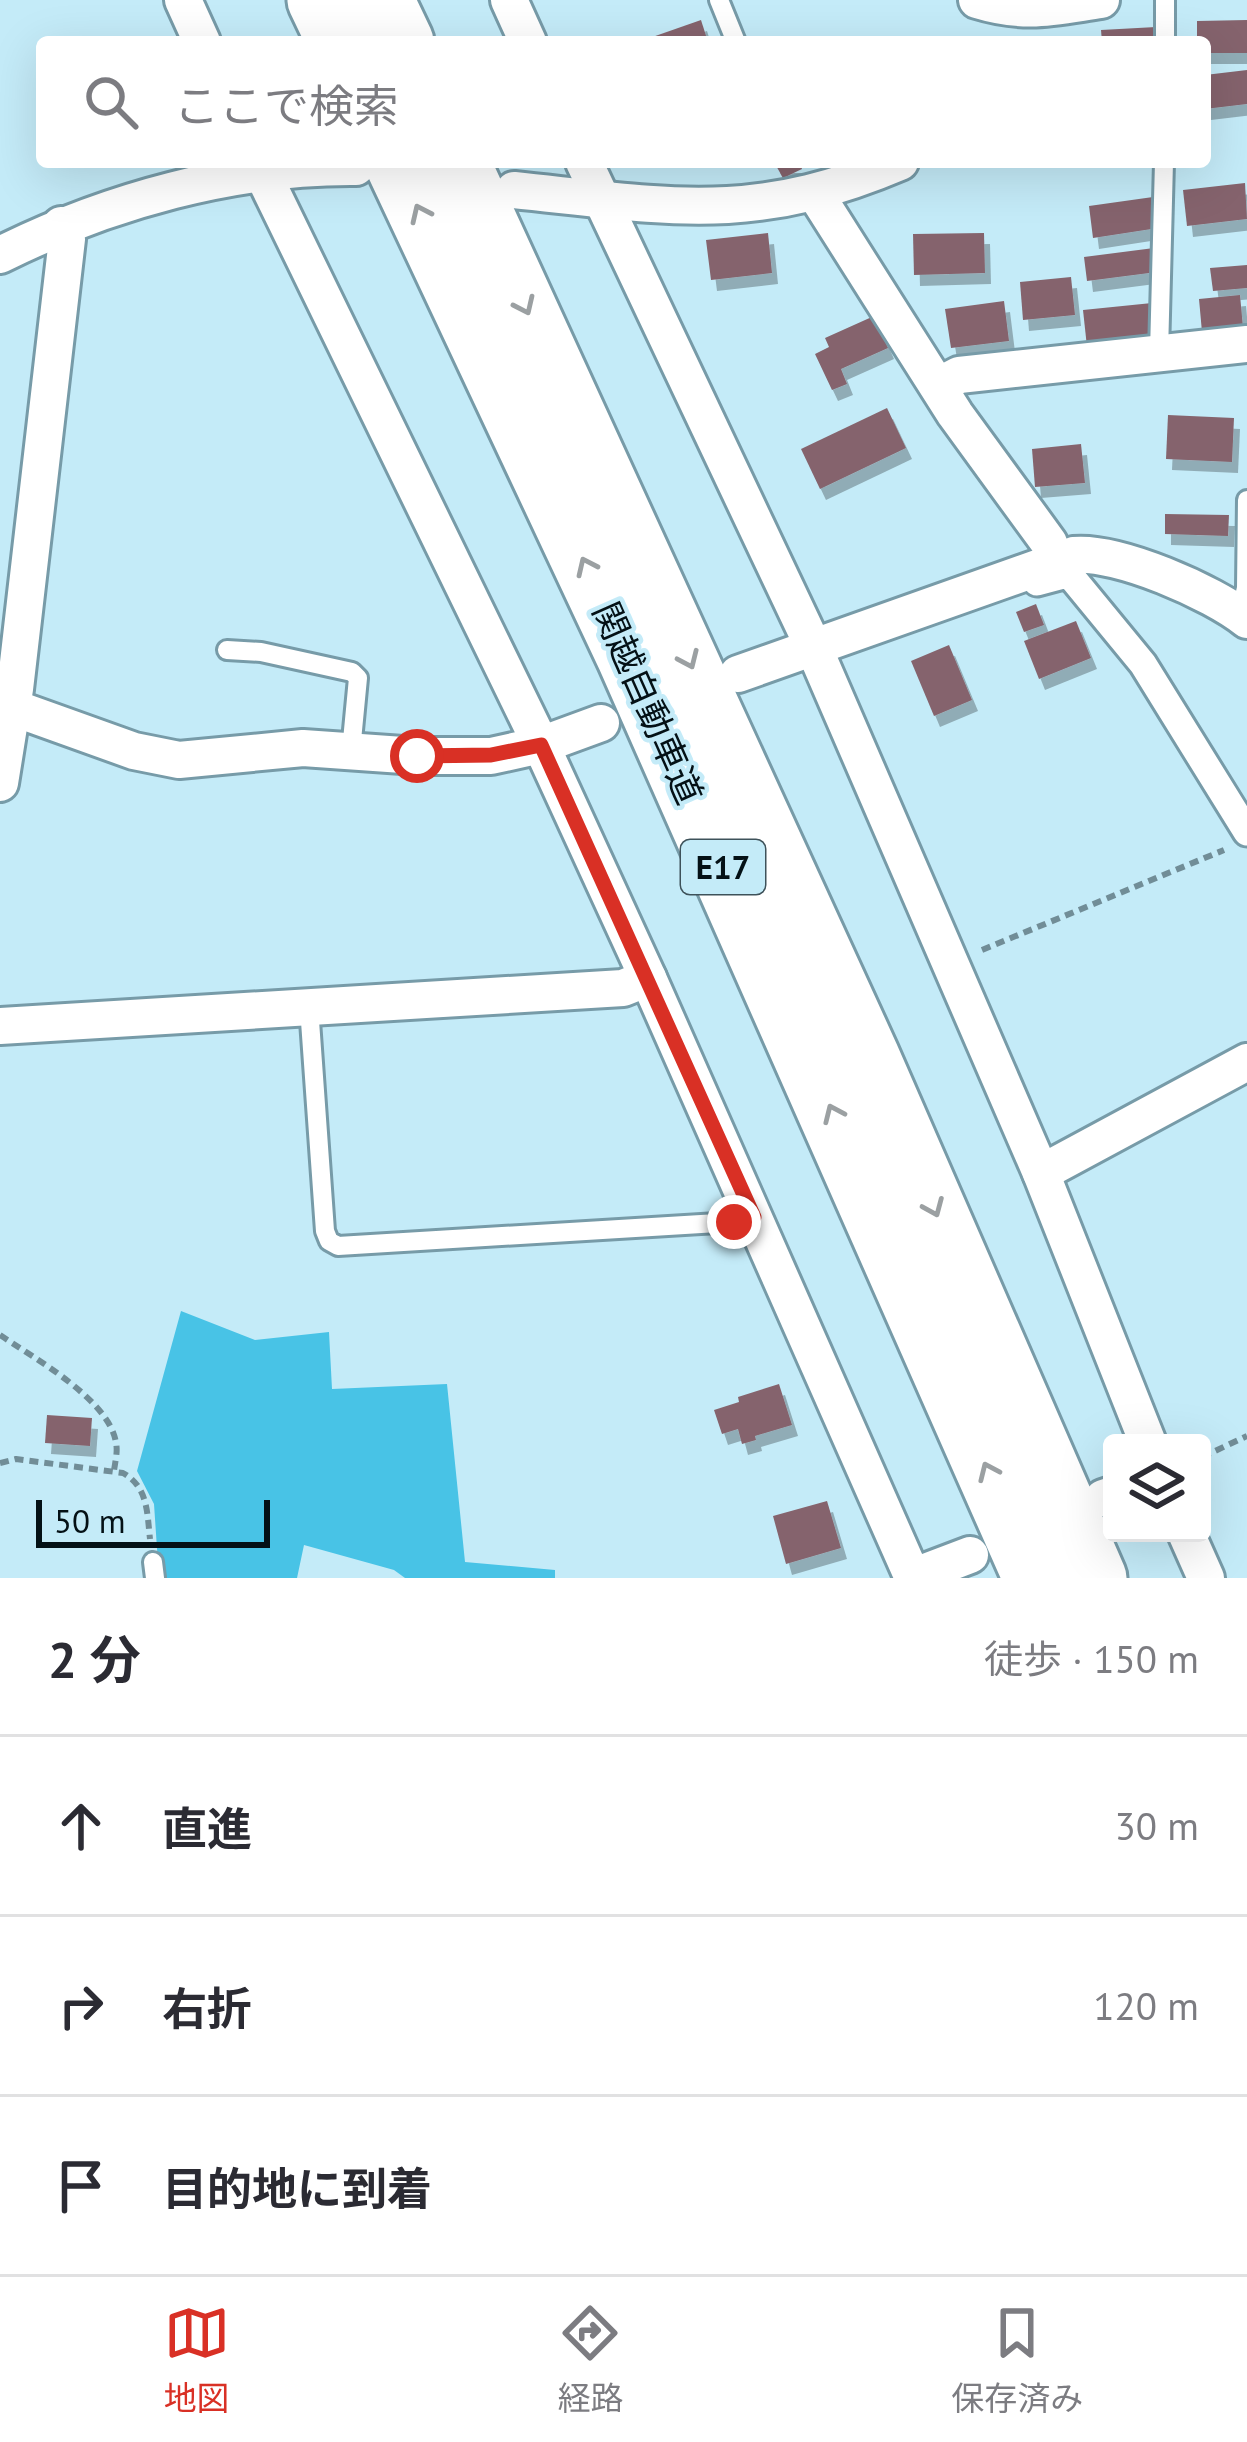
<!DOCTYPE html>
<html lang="ja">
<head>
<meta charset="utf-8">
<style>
	body { margin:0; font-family:"PT Sans","Noto Sans JP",sans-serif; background:#f2f2f3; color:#2b2b33 }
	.controls { position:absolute; right:36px; bottom:36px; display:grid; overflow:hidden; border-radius:12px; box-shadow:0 12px 48px #0002 }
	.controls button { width:108px; height:108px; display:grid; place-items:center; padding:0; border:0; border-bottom:3px solid #e1e1e2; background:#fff; color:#2b2b33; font:60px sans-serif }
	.scale { position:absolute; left:36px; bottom:30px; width:234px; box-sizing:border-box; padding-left:12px; border:6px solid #041116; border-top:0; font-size:33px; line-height:42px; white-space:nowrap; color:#041116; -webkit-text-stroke:9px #c4ebf8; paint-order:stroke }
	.stop { position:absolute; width:36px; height:36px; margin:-27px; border:9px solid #d93025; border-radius:50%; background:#fff }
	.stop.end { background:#d93025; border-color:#fff; box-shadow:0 3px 12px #0008 }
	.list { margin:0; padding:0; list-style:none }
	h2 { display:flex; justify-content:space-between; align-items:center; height:156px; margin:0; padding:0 48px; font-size:51px }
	h2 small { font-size:39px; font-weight:400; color:#7c7c81 }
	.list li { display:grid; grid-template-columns:78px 1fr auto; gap:36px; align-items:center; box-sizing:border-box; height:180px; padding:0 48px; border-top:3px solid #e1e1e2 }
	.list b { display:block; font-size:45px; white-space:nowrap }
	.list em { font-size:39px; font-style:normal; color:#7c7c81 }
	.icon { flex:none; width:66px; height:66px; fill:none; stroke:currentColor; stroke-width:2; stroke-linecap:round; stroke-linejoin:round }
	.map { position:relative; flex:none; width:1247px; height:1578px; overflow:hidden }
	.search { position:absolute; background:#fff; box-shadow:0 12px 48px #0002; left:36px; right:36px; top:36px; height:132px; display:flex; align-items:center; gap:30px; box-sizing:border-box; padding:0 42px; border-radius:12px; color:#7c7c81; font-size:45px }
	.sheet { height:696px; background:#fff }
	nav { display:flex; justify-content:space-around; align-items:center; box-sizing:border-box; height:168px; border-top:3px solid #e1e1e2; background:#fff; font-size:33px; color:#7c7c81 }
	nav a { display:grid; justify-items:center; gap:6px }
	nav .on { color:#d93025 }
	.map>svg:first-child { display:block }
	.forest { fill:#48c3e6 }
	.building { fill:#85646d; filter:url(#shadow) }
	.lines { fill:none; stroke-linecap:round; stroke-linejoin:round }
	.service-casing { stroke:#779ba8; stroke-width:24 }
	.pedestrian-casing { stroke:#779ba8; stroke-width:33 }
	.minor-casing { stroke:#779ba8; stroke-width:42 }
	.motorway-casing { stroke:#779ba8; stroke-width:69 }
	.path { stroke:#718d97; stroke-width:6; stroke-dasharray:9 6; stroke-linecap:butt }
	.service { stroke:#fff; stroke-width:18 }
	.pedestrian { stroke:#fff; stroke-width:27 }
	.minor { stroke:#fff; stroke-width:36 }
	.motorway { stroke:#fff; stroke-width:63 }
	.oneway { stroke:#9ba0a2 }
	.route { stroke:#d93025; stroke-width:15 }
	.labels { text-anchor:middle; stroke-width:9; stroke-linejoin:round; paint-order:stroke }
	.shield { fill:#c4ebf8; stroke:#3e525a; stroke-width:3 }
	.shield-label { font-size:33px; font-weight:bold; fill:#041116 }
	.street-label { font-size:36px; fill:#041116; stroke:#c4ebf8 }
</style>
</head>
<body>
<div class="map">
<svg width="1247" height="1578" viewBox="0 0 1247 1578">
	<defs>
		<filter id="shadow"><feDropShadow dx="6" dy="11" stdDeviation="0" flood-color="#0004"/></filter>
	</defs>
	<rect width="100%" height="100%" fill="#c4ebf8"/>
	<!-- forest -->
	<path class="forest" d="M181 1311 255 1340 329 1332 332 1389 447 1384 465 1562 555 1570V1578H405L394 1570 304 1545 297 1578H159L154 1504 137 1471Z"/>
	<!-- building -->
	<g class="building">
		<path d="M701 20 708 42H641V41Z"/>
		<path d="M1247 20V53H1205V42H1197V21Z"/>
		<path d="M1156 27 1157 42H1102L1101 30Z"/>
		<path d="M1247 70V104L1205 109V75Z"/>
		<path d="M774 162H800L802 169 783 178Z"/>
		<path d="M1245 183 1247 219 1187 226 1183 190Z"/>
		<path d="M1153 197 1158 228 1093 238 1089 206Z"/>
		<path d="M768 233 772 273 711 280 706 240Z"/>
		<path d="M984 233 985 273 914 275 913 234Z"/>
		<path d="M1154 248 1157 272 1087 281 1084 257Z"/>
		<path d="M1247 265V288L1213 291 1210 268Z"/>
		<path d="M1071 277 1075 315 1023 320 1020 282Z"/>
		<path d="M1240 295 1243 328 1202 332 1199 299Z"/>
		<path d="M1004 301 1009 341 951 348 945 309Z"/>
		<path d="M1152 303 1155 340 1087 347 1083 310Z"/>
		<path d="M874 316 888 348 841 369 847 384 832 390 815 354 829 347 825 338Z"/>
		<path d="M887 408 906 448 820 489 801 449Z"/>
		<path d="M1168 415 1234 418 1232 462 1166 459Z"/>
		<path d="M1081 444 1085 483 1035 487 1032 449Z"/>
		<path d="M1165 514 1229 515 1228 536 1165 534Z"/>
		<path d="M1036 604 1044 625 1024 632 1016 612Z"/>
		<path d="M1076 621 1091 658 1039 679 1024 641Z"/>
		<path d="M949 645 972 700 934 716 911 661Z"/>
		<path d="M779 1384 792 1425 755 1436 756 1440 742 1444 738 1429 722 1434 714 1410 739 1402 738 1397Z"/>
		<path d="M47 1415 92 1418 90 1446 45 1443Z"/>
		<path d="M827 1501 841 1548 786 1564 773 1516Z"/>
	</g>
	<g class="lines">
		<!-- service casing -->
		<g class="service-casing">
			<g id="service">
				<path d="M719 0 736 42"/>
				<path d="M1165 42V0"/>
				<path d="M1159 353 1164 162"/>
				<path d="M1240 614 1246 588 1247 500"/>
				<path d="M227 650 261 652 352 672 358 678 351 751"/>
				<path d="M309 1007 325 1231 329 1241 338 1246 734 1222 754 1217"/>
				<path d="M153 1562 155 1578"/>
			</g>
		</g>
		<!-- pedestrian casing -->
		<g class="pedestrian-casing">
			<path id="pedestrian" d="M1037 582 1067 574 1074 580 1143 664 1247 832"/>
		</g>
		<!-- minor casing -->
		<g class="minor-casing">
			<g id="minor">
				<path d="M183 0 202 42"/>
				<path d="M509 0 528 42"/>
				<path d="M977 0C1026 15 1053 7 1101 0"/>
				<path d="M257 162 541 745 648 978 913 1578"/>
				<path d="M584 162 813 646 1041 1173 1148 1443"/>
				<path d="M514 190C667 206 752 225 900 162"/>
				<path d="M815 193 955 414 1049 543 1054 560"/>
				<path d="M0 255C108 201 234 166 356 167"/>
				<path d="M938 386 959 375 1247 344"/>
				<path d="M738 674 1074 555C1118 551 1212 592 1247 620"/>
				<path d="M0 703 134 751 179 760 303 748 417 756H491L541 745 601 723"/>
				<path d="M0 783 15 689 67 239 61 225"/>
				<path d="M0 1026 623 988 648 978"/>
				<path d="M1041 1173 1247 1062"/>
				<path d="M1103 1498 1112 1495"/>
				<path d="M1186 1533 1206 1578"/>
				<path d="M912 1577 970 1555"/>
			</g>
		</g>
		<!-- motorway casing -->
		<g class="motorway-casing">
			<g id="motorway">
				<path d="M319 0 339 42"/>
				<path d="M382 0 402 42"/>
				<path d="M396 162 628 656 1035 1578"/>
				<path d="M458 162 868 1057 1095 1578"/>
			</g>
		</g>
		<!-- path -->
		<g class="path">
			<path d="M982 950 1224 850"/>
			<path d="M0 1335C34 1358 110 1400 116 1443 118 1452 115 1462 114 1471"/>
			<path d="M1202 1457 1247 1436"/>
			<path d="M0 1463 16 1459 123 1473C148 1487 147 1512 150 1539"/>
		</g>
		<!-- service -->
		<use href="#service" class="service"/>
		<!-- pedestrian -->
		<use href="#pedestrian" class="pedestrian"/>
		<!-- minor -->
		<use href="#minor" class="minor"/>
		<!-- motorway -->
		<use href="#motorway" class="motorway"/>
	</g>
	<!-- one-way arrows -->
	<defs><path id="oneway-chevron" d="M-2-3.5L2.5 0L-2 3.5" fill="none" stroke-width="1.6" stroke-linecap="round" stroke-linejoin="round" transform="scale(3)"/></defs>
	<g class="oneway">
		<use href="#oneway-chevron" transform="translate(420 213) rotate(-115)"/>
		<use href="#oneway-chevron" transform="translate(525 306) rotate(65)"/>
		<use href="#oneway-chevron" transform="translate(586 566) rotate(-115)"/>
		<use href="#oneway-chevron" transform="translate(689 660) rotate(66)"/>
		<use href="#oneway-chevron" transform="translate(833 1113) rotate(-114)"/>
		<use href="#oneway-chevron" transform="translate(934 1208) rotate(67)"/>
		<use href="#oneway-chevron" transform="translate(988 1471) rotate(-114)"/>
	</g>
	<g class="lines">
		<!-- route -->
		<path class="route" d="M417 756 491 755 541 745 754 1217 734 1222"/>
	</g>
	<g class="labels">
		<!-- shield labels -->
		<rect class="shield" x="681" y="840" width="84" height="54" rx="9"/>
		<g class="shield-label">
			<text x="723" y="879">E17</text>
		</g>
		<!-- street labels -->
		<g class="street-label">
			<text transform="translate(648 703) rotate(66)" y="13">関越自動車道</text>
		</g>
	</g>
</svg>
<div class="controls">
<button><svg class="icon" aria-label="layers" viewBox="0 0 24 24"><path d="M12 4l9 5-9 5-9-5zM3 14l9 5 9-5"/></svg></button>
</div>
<div class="scale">50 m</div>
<div class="stop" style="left:417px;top:756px"></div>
<div class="stop end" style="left:734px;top:1222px"></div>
<div class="search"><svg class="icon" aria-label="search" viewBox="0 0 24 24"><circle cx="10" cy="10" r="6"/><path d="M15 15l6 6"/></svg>ここで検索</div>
</div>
<section class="sheet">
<h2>2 分<small>徒歩 · 150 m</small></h2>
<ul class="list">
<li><svg class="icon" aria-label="ahead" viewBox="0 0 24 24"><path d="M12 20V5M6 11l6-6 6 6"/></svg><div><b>直進</b></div><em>30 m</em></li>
<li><svg class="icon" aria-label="right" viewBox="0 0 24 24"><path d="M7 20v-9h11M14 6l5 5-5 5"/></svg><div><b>右折</b></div><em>120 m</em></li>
<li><svg class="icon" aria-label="arrive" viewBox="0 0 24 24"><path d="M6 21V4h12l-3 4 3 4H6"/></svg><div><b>目的地に到着</b></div></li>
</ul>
</section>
<nav>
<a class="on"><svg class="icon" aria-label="map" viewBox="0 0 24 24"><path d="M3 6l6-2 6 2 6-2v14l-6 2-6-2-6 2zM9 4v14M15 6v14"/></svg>地図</a>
<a><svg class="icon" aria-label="directions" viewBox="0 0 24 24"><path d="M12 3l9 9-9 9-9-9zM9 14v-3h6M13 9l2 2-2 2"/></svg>経路</a>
<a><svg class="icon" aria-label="saved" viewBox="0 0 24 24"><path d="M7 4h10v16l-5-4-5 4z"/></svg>保存済み</a>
</nav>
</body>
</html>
